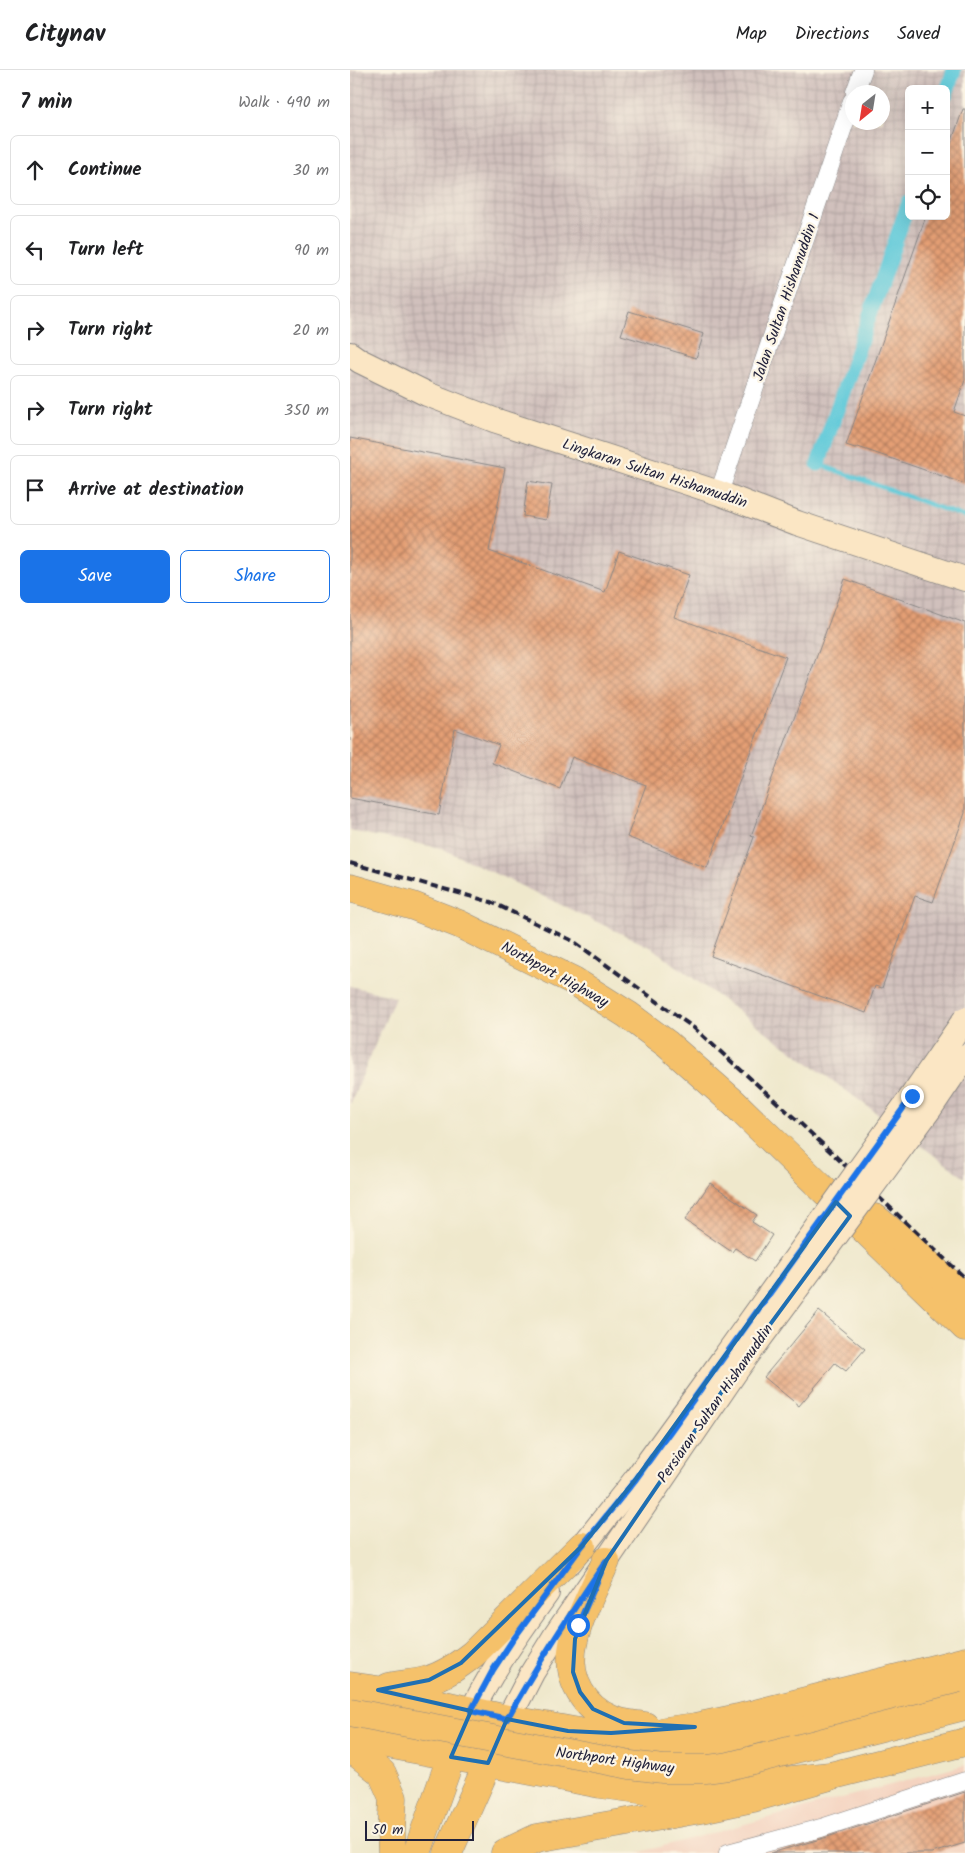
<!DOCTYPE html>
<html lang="en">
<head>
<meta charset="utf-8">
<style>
	body { margin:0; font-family:Kalam,sans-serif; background:#f2f2f2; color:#202124 }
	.controls { position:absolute; right:15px; top:15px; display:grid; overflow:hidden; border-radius:8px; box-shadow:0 5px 20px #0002 }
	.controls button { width:45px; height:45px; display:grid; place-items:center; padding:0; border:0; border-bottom:1px solid #e0e0e0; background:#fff; color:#202124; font:25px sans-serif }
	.compass { position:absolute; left:495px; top:15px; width:45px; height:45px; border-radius:50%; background:#fff; box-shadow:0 5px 20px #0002; rotate:210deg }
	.scale { position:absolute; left:15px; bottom:12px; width:109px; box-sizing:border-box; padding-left:5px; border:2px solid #22223b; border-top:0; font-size:14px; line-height:18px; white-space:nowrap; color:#22223b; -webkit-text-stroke:4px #fcf5e5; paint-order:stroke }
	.stop { position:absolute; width:15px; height:15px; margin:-11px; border:4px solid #1a73e8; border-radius:50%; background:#fff }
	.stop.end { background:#1a73e8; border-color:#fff; box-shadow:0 1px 5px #0008 }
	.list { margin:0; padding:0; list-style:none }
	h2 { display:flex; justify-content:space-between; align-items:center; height:65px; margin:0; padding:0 20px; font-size:21px }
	h2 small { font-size:16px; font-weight:400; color:#757577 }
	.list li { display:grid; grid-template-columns:32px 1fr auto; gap:15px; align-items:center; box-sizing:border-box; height:70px; margin:0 10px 10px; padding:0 10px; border:1px solid #e0e0e0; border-radius:8px }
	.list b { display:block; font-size:19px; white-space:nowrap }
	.list em { font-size:16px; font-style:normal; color:#757577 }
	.actions { display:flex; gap:10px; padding:15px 20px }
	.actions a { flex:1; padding:11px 0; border:1px solid #1a73e8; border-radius:8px; text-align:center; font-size:18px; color:#1a73e8 }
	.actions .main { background:#1a73e8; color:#fff }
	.icon { flex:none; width:28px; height:28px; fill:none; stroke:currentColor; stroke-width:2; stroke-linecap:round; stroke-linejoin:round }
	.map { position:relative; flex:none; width:615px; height:1783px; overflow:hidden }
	header { display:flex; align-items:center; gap:30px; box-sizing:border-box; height:70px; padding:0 25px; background:#fff; border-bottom:1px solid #e0e0e0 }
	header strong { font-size:24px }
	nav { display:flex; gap:28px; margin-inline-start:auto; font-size:18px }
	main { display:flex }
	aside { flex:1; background:#fff }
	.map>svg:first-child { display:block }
	.built { fill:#f4d3c0 }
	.industrial { fill:url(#industrial-grid); fill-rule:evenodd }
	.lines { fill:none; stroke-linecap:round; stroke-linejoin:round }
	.stream { stroke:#5fc9d9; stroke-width:4.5 }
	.canal { stroke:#5fc9d9; stroke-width:15 }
	.building { fill:url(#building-cross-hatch) }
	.street-casing { stroke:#888584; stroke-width:19 }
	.secondary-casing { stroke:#888584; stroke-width:26 }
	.primary-casing { stroke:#888584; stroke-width:29 }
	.highway-casing { stroke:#888584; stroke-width:29 }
	.street { stroke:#fff; stroke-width:18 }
	.secondary { stroke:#fbe6c4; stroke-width:24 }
	.primary { stroke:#f5c16b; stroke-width:28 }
	.highway { stroke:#f5c16b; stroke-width:28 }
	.rail { stroke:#22223b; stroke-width:4; stroke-dasharray:8 4; stroke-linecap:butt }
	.secondary-bridge-casing { stroke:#888584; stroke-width:26; stroke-linecap:butt }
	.primary-bridge-casing { stroke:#888584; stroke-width:29; stroke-linecap:butt }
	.secondary-bridge { stroke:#fbe6c4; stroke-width:24 }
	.primary-bridge { stroke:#f5c16b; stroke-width:28 }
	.route { stroke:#1a73e8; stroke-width:6 }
	.marked { fill:none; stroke:#1f6fb2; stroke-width:4; stroke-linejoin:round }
	.labels { text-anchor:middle; stroke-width:4.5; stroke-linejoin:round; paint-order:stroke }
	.street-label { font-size:15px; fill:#22223b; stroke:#fcf5e5 }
</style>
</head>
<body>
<header>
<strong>Citynav</strong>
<nav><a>Map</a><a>Directions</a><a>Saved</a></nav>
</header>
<main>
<aside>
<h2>7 min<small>Walk · 490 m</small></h2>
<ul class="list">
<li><svg class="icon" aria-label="ahead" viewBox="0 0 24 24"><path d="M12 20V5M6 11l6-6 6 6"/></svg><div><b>Continue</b></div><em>30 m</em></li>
<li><svg class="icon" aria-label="left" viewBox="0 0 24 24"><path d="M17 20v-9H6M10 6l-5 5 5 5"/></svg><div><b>Turn left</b></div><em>90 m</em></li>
<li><svg class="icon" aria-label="right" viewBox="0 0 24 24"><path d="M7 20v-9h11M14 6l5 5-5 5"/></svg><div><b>Turn right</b></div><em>20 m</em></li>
<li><svg class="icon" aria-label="right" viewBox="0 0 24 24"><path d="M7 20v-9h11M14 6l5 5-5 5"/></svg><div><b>Turn right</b></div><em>350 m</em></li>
<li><svg class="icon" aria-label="arrive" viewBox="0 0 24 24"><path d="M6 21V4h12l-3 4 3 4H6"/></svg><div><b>Arrive at destination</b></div></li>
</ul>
<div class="actions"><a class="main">Save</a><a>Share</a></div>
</aside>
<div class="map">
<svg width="615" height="1783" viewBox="0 0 615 1783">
	<defs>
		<pattern id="industrial-grid" width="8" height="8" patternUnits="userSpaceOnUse" patternTransform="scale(1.25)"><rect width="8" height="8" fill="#d0c0bc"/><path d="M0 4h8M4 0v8" fill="none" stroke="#b2a5a2"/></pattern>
		<pattern id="building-cross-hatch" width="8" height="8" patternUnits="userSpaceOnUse" patternTransform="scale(1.25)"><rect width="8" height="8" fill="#e49f75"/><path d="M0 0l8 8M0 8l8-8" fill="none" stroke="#b88161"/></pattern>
	</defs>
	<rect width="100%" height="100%" fill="#fcf5e5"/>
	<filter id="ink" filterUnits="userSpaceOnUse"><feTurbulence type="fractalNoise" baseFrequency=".02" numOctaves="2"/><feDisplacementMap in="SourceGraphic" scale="10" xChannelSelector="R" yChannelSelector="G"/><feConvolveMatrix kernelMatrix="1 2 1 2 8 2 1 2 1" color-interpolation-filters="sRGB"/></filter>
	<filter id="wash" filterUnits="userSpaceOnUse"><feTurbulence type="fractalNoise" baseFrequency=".0096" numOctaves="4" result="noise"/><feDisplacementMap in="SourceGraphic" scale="20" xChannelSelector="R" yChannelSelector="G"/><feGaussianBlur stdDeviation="1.12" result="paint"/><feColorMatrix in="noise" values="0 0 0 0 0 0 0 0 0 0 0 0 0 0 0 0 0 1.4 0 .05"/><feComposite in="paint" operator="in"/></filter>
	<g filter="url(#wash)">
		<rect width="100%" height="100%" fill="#efe8cc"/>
		<!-- built -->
		<path class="built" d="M615 1695V1783H287Z"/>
		<!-- industrial -->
		<g class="industrial">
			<path d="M0 0H615V1108L302 878 91 778 0 761ZM559 19H596V146H559ZM502 22H532V52H502Z"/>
			<path d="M0 916 45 927 0 1035Z"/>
		</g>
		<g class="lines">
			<!-- stream -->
			<path class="stream" d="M468 394 615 447"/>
			<!-- canal -->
			<g class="canal">
				<path d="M596 24 604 0"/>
				<path d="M468 394 559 132"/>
			</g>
		</g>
		<g id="blocks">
			<!-- building -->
			<g class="building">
				<path d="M613 39H615V310L604 342 615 346V414L508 377 505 378 496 375 576 146H596V88Z"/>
				<path d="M279 241 354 264 346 288 271 265Z"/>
				<path d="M0 368 155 398 139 481 255 522 269 481 339 505 324 547 436 587 357 798 277 767 296 715 222 687 210 719 142 693 149 675 105 659 89 745 0 728Z"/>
				<path d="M178 411 202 415 196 450 173 446Z"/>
				<path d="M495 509 615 553V743L583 832 565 826 532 918 525 916 516 943 361 886 404 767 401 766Z"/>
				<path d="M360 1113 407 1145 402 1152 422 1165 405 1191 385 1178 382 1182 335 1150Z"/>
				<path d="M469 1241 515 1279 496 1301 485 1293 449 1336 414 1307Z"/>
				<path d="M615 1722V1773L582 1783H421L474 1768Z"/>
			</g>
		</g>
	</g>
	<g filter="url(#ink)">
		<use href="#blocks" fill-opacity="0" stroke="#888584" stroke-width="1"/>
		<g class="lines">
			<!-- street casing -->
			<g class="street-casing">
				<g id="street">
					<path d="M505 22 513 0"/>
					<path d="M369 423 502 31"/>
					<path d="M378 1783 471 1758 615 1711"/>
				</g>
			</g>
			<!-- secondary casing -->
			<g class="secondary-casing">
				<g id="secondary">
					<path d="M0 284 10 291 77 324 144 350 369 423 447 453 615 509"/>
					<path d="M220 1492 286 1409 374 1288"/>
					<path d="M114 1657C136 1608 166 1566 197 1523"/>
					<path d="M150 1665 182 1603 205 1566 388 1298"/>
				</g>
			</g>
			<!-- primary casing -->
			<g class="primary-casing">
				<g id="primary">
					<path d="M0 818 63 836 109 854 224 911 278 945 317 974 384 1033 615 1257"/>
					<path d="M525 1148 552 1170 615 1228"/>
					<path d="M256 1491C244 1520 226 1550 222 1581 218 1610 234 1638 261 1649 272 1654 284 1654 295 1656"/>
					<path d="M0 1616 28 1620 157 1649 279 1671 308 1675H355L394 1669 615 1612"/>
					<path d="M39 1617C52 1614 65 1614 78 1610 95 1605 109 1595 123 1584L232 1476"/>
					<path d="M315 1661 345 1657 388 1648 615 1591"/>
					<path d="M0 1667 250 1714 318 1723 480 1706 615 1672"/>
				</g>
			</g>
			<!-- highway casing -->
			<g class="highway-casing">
				<g id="highway">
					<path d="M0 1681 8 1684 32 1703 43 1728 41 1761 42 1783"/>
					<path d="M67 1783 101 1687"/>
					<path d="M98 1783 138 1693"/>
					<path d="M155 1783 187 1768 351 1739 403 1728 480 1706"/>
				</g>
			</g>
			<!-- street -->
			<use href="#street" class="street"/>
			<!-- secondary -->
			<use href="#secondary" class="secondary"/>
			<!-- primary -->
			<use href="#primary" class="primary"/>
			<!-- highway -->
			<use href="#highway" class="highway"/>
			<!-- rail -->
			<path class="rail" d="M0 793 141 832 223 871 344 958 449 1052 615 1208"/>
			<!-- secondary-bridge casing -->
			<g class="secondary-bridge-casing">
				<g id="secondary-bridge">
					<path d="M374 1288 562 1026 615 949"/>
					<path d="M388 1298 581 1037 615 987"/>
				</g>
			</g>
			<!-- primary-bridge casing -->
			<g class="primary-bridge-casing">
				<path id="primary-bridge" d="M0 1642 280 1695 313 1699H357L379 1696 615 1636"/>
			</g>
			<!-- secondary-bridge -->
			<use href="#secondary-bridge" class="secondary-bridge"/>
			<!-- primary-bridge -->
			<use href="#primary-bridge" class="primary-bridge"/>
		</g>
	</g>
	<g class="lines" filter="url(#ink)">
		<!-- route -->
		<path class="route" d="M228 1555 256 1491C221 1543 187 1594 157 1649L121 1641 143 1600 162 1571 232 1476 286 1409 562 1026"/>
	</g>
	<!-- marked area -->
	<path class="marked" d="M486 1132 500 1146 388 1298 256 1491 225 1569 223 1602 230 1622 243 1639 274 1653 345 1657 261 1663 218 1661 157 1649 138 1693 101 1687 121 1641 28 1620 79 1610 111 1593 232 1476 286 1409Z"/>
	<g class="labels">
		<!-- street labels -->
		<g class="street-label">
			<text transform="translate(436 227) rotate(-71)" y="5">Jalan Sultan Hishamuddin 1</text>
			<text transform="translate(305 403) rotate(18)" y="5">Lingkaran Sultan Hishamuddin</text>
			<text transform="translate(205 904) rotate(29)" y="5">Northport Highway</text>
			<text transform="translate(365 1333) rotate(-55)" y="5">Persiaran Sultan Hishamuddin</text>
			<text transform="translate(265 1690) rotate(8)" y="5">Northport Highway</text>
		</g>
	</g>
</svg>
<div class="controls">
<button>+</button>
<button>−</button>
<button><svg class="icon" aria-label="locate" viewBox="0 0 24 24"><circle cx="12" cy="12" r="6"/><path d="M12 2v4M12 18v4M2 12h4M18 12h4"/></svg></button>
</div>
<svg class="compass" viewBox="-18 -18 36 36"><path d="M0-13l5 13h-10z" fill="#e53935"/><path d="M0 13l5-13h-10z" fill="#757577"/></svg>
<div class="scale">50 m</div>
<div class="stop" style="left:228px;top:1555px"></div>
<div class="stop end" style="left:562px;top:1026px"></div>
</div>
</main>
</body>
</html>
